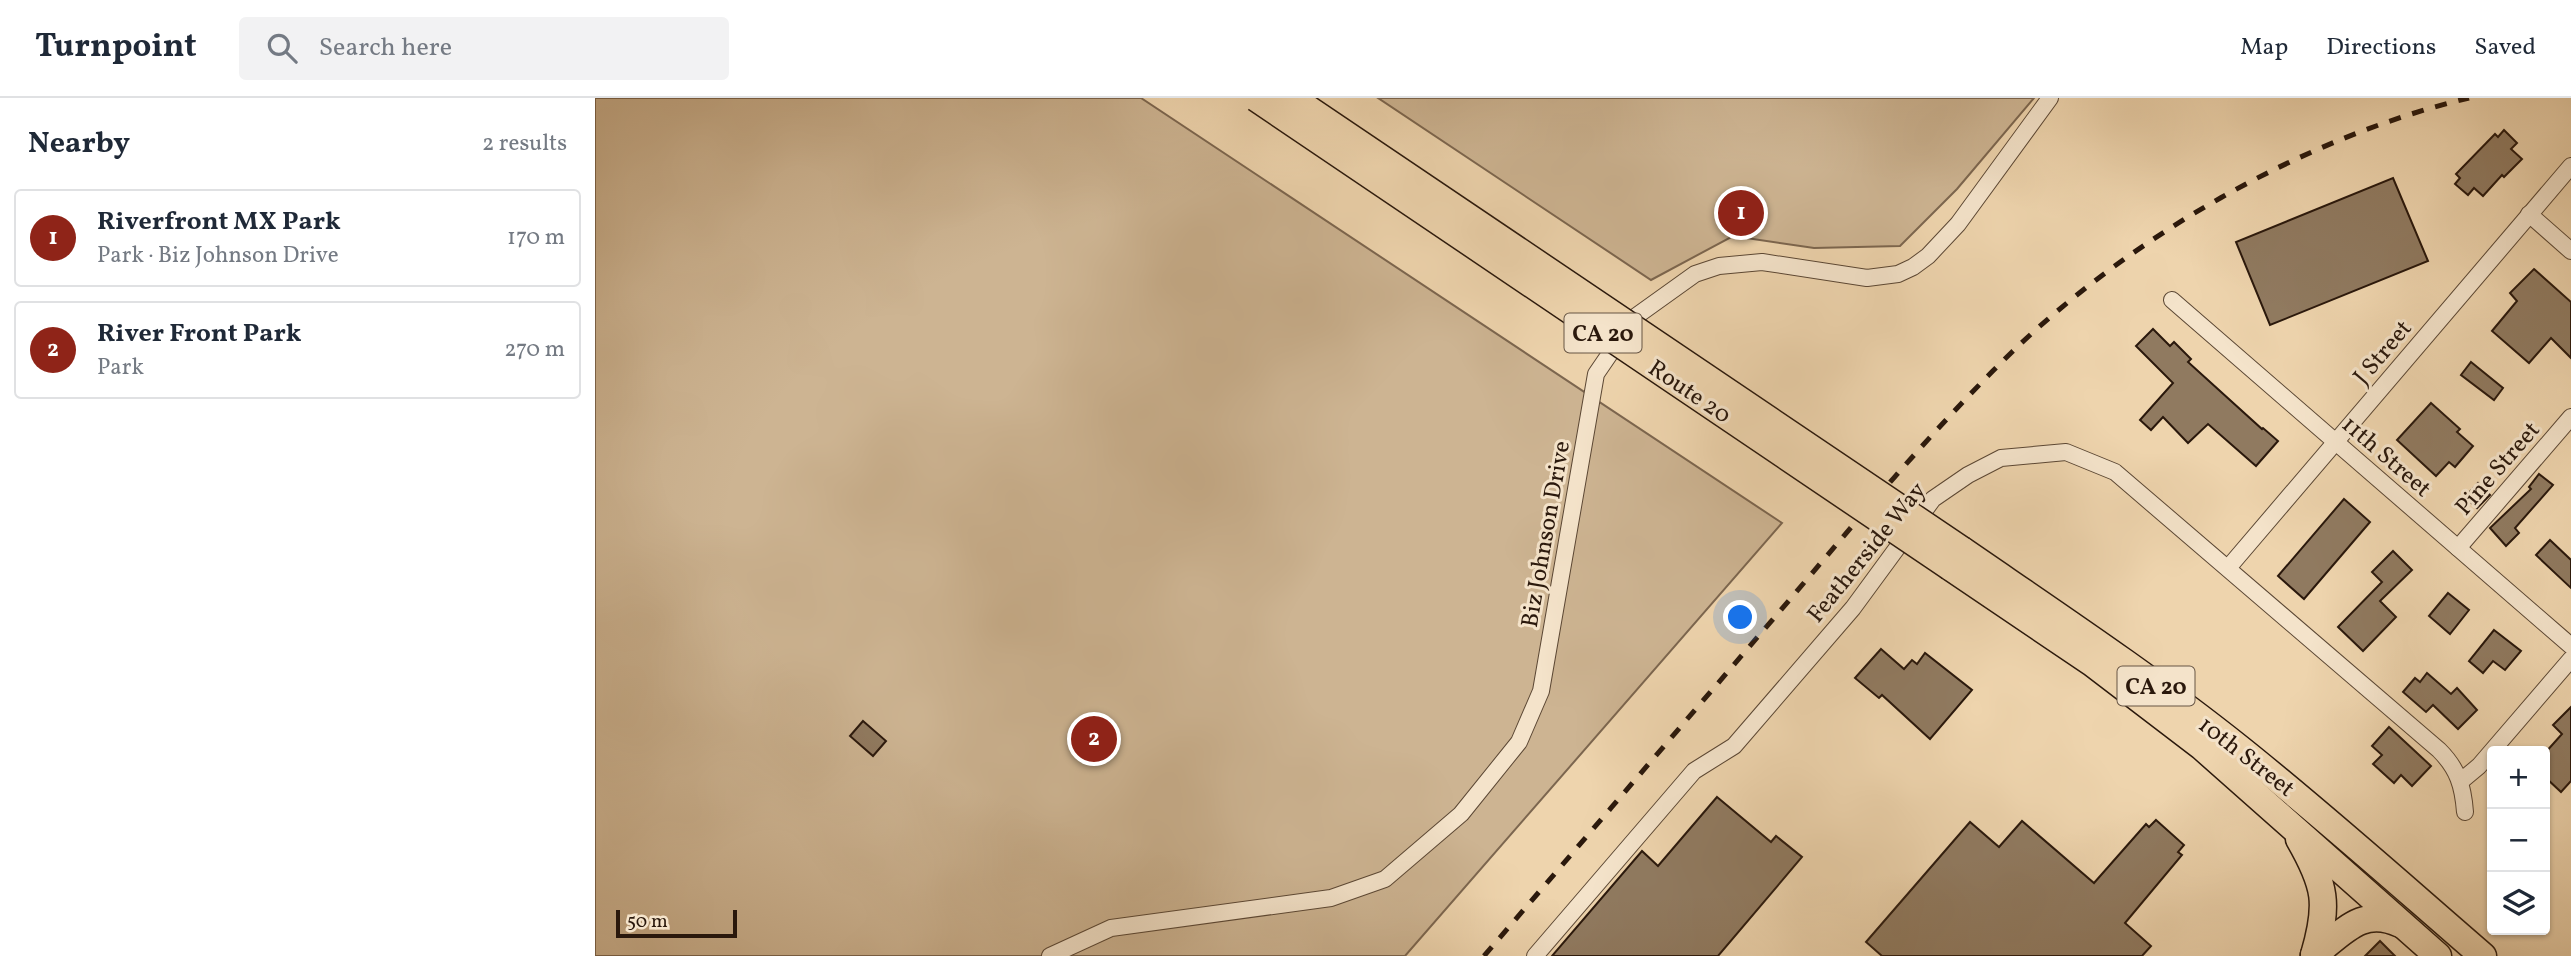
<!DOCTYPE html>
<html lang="en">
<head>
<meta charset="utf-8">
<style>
	body { margin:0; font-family:Vollkorn,serif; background:#f2f2f3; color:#1f2937 }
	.controls { position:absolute; right:21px; bottom:21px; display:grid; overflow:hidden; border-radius:7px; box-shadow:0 2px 5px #0004 }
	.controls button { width:63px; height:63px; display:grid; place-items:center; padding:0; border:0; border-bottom:2px solid #e0e1e3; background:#fff; color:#1f2937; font:35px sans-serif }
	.scale { position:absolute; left:21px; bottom:18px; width:121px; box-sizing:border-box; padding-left:7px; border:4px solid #2a180c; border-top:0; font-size:19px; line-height:24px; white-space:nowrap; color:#2a180c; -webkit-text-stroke:5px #f4e3ca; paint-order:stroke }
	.you { position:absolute; left:1146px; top:520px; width:24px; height:24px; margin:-18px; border:5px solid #fff; border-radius:50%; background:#1a73e8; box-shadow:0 0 0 10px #1a73e833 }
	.badge { display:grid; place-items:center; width:46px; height:46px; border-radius:50%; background:#8f2418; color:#fff; font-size:23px; font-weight:700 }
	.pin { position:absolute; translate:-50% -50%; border:4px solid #fff; box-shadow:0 2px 7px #0006 }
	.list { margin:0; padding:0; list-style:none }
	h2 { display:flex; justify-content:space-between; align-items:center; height:91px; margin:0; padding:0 28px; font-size:30px }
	h2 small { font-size:23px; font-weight:400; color:#747a83 }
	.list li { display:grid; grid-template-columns:46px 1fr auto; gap:21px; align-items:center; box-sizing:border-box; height:98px; margin:0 14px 14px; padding:0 14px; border:2px solid #e0e1e3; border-radius:7px }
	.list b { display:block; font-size:26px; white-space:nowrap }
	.list p { margin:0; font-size:23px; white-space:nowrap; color:#747a83 }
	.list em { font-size:23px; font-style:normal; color:#747a83 }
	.icon { flex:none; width:38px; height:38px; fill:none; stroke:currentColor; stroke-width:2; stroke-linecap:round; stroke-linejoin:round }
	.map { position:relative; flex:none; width:1976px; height:858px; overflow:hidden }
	header { display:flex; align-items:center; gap:42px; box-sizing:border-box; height:98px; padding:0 35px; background:#fff; border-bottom:2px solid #e0e1e3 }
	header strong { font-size:33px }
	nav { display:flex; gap:38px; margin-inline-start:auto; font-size:24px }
	.search { width:490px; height:63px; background:#f2f2f3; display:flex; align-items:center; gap:18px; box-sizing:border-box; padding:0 24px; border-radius:7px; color:#747a83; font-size:26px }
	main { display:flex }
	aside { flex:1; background:#fff }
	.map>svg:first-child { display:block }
	.green { fill:#cdb492; stroke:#7c664f; stroke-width:2 }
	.building { fill:#907a60; stroke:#2a180c; stroke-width:2 }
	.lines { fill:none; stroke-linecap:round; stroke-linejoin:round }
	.minor-casing { stroke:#5b4734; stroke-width:18 }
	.trunk-casing { stroke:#2a180c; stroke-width:29 }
	.minor { stroke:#f4e3ca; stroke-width:16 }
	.trunk { stroke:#eed4ad; stroke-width:26 }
	.rail { stroke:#2a180c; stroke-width:5; stroke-dasharray:12 12; stroke-linecap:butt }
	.trunk-bridge-casing { stroke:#2a180c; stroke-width:29; stroke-linecap:butt }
	.trunk-bridge { stroke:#eed4ad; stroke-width:26 }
	.labels { text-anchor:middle; stroke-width:6; stroke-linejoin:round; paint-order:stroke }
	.shield { fill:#f4e3ca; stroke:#675545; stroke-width:2 }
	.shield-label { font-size:23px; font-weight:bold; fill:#2a180c }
	.street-label { font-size:24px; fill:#2a180c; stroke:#f4e3ca }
</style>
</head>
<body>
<header>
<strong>Turnpoint</strong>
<div class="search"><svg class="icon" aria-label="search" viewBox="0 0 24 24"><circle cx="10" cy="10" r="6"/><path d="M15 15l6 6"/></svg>Search here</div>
<nav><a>Map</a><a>Directions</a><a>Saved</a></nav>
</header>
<main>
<aside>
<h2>Nearby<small>2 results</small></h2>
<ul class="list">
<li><span class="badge">1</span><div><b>Riverfront MX Park</b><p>Park · Biz Johnson Drive</p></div><em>170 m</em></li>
<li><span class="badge">2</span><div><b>River Front Park</b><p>Park</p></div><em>270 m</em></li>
</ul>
</aside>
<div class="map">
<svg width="1976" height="858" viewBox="0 0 1976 858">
	<rect width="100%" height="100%" fill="#eed4ad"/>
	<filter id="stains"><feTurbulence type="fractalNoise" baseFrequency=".00286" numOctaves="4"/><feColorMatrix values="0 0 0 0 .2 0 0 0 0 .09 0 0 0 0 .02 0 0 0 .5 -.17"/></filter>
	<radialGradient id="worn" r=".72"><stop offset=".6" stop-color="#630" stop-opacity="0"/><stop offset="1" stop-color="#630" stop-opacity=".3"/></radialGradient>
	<!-- green -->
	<g class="green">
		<path d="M0 0H546L1187 425 810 858H0Z"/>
		<path d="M783 0H1439L1362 91 1305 148 1219 150 1138 138 1056 182Z"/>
	</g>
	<!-- building -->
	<g class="building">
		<path d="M1909 32 1922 45 1916 51 1927 61 1909 79 1907 77 1888 98 1879 90 1873 97 1860 86 1865 80 1861 76 1900 36 1903 39Z"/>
		<path d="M1798 80 1833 163 1675 227 1641 144Z"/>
		<path d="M1939 171 1976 204V260L1956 240 1934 265 1897 233 1922 203 1915 195Z"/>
		<path d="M1558 231 1575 248 1579 244 1596 261 1593 264 1667 331 1668 330 1683 343 1661 368 1613 326 1593 345 1568 319 1556 332 1545 322 1578 285 1541 248Z"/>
		<path d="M1876 264 1908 290 1899 302 1866 277Z"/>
		<path d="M1836 305 1865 331 1862 334 1878 348 1860 369 1854 364 1841 378 1802 342Z"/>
		<path d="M1944 376 1958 387 1920 430 1924 435 1911 448 1895 430 1936 391 1934 389Z"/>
		<path d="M1883 385 1895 397 1882 410 1870 399Z"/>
		<path d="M1749 401 1775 424 1709 501 1683 478Z"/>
		<path d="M1955 442 1976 462V490L1941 457Z"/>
		<path d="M1798 453 1817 472 1785 503 1801 519 1768 553 1743 529 1787 484 1777 474Z"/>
		<path d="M1853 495 1874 512 1855 536 1834 518Z"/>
		<path d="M1899 532 1926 553 1910 572 1898 563 1888 575 1874 563Z"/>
		<path d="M1286 551 1309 571 1317 562 1322 566 1330 555 1377 592 1335 641 1287 597 1284 600 1260 580Z"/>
		<path d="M1832 575 1856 596 1862 590 1882 612 1863 631 1838 607 1831 614 1808 594 1820 580 1825 584Z"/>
		<path d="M1976 609V683L1966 694 1950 679V655L1967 636 1958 627Z"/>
		<path d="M268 623 291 643 278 658 255 638Z"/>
		<path d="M1794 629 1836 668 1817 688 1806 677 1799 685 1778 666 1787 657 1777 648Z"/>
		<path d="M1122 699 1176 744 1181 738 1207 759 1123 858H957L1047 753 1063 768Z"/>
		<path d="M1561 722 1589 747 1583 754 1587 757 1530 825 1556 848 1547 858H1287L1271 844 1375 724 1404 749 1427 723 1499 785 1551 726 1554 729Z"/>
		<path d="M1785 843 1800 858H1770Z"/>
	</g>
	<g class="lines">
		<!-- minor casing -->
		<g class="minor-casing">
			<g id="minor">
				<path d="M1934 116 1976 153"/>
				<path d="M1577 202 1976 548"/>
				<path d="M1863 450 1976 319"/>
				<path d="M1633 470 1976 68"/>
				<path d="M1866 683 1884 668 1976 561"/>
				<path d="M455 858 516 830 736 800 790 781 866 716 924 644 946 593 1001 276 1040 219 1100 176 1124 168 1167 164 1272 180 1303 176 1318 169 1333 158 1363 126 1455 0"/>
				<path d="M940 858 1099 673 1139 648 1258 510 1338 401 1373 377 1406 360 1471 354 1520 374 1844 652C1863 671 1868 688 1870 714"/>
			</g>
		</g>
		<!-- trunk casing -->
		<g class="trunk-casing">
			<g id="trunk">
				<path d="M1367 452C1460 516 1555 579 1644 650 1728 717 1807 788 1888 858"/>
				<path d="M1355 469 1497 565 1607 649 1843 858"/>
				<path d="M1704 741C1731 788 1734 806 1719 857"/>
				<path d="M1719 857C1748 835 1767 808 1805 826"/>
			</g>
		</g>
		<!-- minor -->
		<use href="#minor" class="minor"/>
		<!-- trunk -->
		<use href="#trunk" class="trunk"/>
		<!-- rail -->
		<path class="rail" d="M889 858C988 743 1086 628 1185 513 1260 425 1334 335 1417 254 1538 137 1710 39 1874 0"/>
		<!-- trunk-bridge casing -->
		<g class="trunk-bridge-casing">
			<g id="trunk-bridge">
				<path d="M661 0 1355 469"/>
				<path d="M697 0 1367 452"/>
			</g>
		</g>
		<!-- trunk-bridge -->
		<use href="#trunk-bridge" class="trunk-bridge"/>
	</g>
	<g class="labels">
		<!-- shield labels -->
		<g class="shield">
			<rect x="969.5" y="215.5" width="77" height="39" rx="5"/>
			<rect x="1522.5" y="568.5" width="77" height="39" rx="5"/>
		</g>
		<g class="shield-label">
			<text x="1008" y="243">CA 20</text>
			<text x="1561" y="596">CA 20</text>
		</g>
		<!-- street labels -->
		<g class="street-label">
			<text transform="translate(1787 254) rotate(-50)" y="8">J Street</text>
			<text transform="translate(1095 293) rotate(34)" y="8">Route 20</text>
			<text transform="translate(1792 358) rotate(41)" y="8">11th Street</text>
			<text transform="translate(1902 370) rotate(-49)" y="8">Pine Street</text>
			<text transform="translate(950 436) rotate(-80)" y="8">Biz Johnson Drive</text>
			<text transform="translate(1271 454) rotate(-51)" y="8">Featherside Way</text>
			<text transform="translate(1652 658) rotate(38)" y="8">10th Street</text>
		</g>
	</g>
	<rect width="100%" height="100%" filter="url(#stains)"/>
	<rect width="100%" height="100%" fill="url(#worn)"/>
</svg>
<div class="controls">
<button>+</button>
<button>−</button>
<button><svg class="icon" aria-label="layers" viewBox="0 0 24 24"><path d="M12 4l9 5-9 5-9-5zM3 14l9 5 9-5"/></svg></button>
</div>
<div class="scale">50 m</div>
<div class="you"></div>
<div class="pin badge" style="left:1146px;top:115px">1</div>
<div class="pin badge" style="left:499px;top:641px">2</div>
</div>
</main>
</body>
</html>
